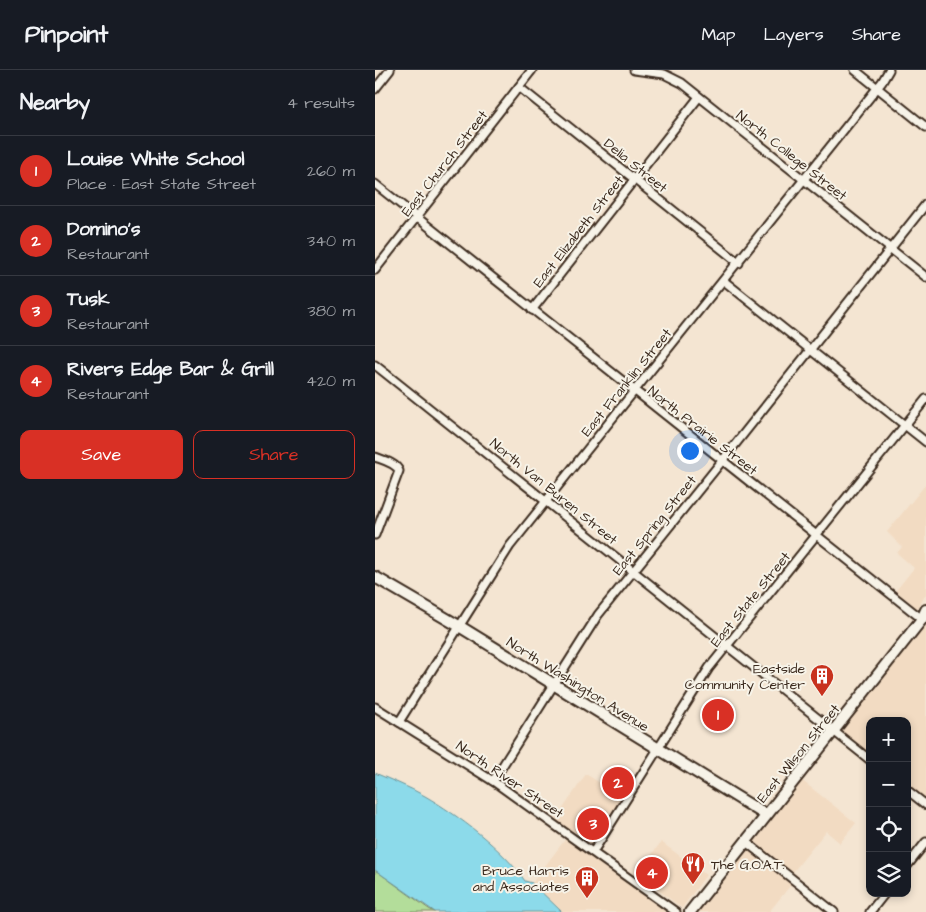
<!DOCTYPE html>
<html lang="en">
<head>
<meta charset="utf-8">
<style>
	body { margin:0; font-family:"Architects Daughter",sans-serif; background:#20242c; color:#f1f3f6 }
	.controls { position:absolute; right:15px; bottom:15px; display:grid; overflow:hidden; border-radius:10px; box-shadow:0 2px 8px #0003 }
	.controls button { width:45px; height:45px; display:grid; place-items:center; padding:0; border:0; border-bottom:1px solid #363941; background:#171b24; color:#f1f3f6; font:25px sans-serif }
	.you { position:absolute; left:314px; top:380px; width:18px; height:18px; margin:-12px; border:4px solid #fff; border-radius:50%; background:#1a73e8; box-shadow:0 0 0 8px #1a73e833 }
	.badge { display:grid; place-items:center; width:32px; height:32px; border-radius:50%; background:#d93025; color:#fff; font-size:16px; font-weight:700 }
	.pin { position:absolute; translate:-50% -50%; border:2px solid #fff; box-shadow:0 1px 5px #0006 }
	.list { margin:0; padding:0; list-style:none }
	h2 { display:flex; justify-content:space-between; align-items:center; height:65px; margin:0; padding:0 20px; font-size:21px }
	h2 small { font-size:16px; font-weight:400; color:#9ea1a6 }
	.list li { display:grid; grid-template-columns:32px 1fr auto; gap:15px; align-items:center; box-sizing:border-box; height:70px; padding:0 20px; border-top:1px solid #363941 }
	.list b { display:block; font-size:19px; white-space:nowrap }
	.list p { margin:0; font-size:16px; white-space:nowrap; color:#9ea1a6 }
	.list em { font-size:16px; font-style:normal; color:#9ea1a6 }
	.actions { display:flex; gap:10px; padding:15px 20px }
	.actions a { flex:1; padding:11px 0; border:1px solid #d93025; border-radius:10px; text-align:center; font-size:18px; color:#d93025 }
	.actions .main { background:#d93025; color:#fff }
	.icon { flex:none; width:28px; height:28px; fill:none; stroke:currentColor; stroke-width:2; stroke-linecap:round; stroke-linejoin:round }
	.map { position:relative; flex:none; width:551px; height:842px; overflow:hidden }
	header { display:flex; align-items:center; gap:30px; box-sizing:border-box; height:70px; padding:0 25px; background:#171b24; border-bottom:1px solid #363941 }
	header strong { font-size:24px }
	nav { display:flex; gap:28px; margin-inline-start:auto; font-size:18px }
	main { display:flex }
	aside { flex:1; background:#171b24 }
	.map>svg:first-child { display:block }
	.built { fill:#f2dbc2 }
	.green { fill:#b3dd9a; stroke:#77845c }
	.water { fill:#8cdaea; stroke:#6c9498 }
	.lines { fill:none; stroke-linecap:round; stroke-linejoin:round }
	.street-casing { stroke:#3b2a1e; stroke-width:11 }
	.secondary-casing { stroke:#3b2a1e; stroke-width:14 }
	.street { stroke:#f7f3e8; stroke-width:7 }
	.secondary { stroke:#f7f3e8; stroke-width:10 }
	.labels { text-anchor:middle; stroke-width:4; stroke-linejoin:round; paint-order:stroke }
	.street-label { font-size:14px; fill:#3b2a1e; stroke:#f7f3e8 }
	.poi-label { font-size:14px; fill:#3b2a1e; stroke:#f7f3e8; text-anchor:end }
</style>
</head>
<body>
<header>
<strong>Pinpoint</strong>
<nav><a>Map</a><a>Layers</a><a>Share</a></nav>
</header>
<main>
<aside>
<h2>Nearby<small>4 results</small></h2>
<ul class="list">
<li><span class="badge">1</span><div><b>Louise White School</b><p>Place · East State Street</p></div><em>260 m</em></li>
<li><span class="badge">2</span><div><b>Domino's</b><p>Restaurant</p></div><em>340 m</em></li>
<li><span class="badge">3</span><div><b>Tusk</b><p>Restaurant</p></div><em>380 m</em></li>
<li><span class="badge">4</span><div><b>Rivers Edge Bar &amp; Grill</b><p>Restaurant</p></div><em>420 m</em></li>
</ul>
<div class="actions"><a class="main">Save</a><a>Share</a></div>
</aside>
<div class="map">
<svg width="551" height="842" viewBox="0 0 551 842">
	<rect width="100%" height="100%" fill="#f4e5d2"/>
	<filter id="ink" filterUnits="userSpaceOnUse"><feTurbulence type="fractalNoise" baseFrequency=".02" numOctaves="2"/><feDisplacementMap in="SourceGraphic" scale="10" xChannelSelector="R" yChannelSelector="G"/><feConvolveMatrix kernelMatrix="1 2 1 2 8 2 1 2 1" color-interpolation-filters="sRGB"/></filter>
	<g filter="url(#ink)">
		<!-- built -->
		<g class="built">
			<path d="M551 414V524L541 541 519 523 539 498 522 483 527 477 512 462Z"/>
			<path d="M548 554 551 556V730L532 715V651H495V685L464 661Z"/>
			<path d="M243 702 259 711 217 779 179 752 211 704 233 718Z"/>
			<path d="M425 709 481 753 465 773 451 761 418 802 423 806 394 842H321Z"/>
			<path d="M192 767 294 842H187L157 813Z"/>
			<path d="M286 772 331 805 307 838 262 804Z"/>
		</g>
		<!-- green -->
		<path class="green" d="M0 800 54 839 60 842H0Z"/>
		<!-- water -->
		<path class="water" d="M0 703C16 710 34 717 50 726 83 745 129 780 150 811L157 813 187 842H60L0 800Z"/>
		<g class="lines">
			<!-- street casing -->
			<g class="street-casing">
				<g id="street">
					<path d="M259 0 289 4 307 13 551 207"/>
					<path d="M480 0 551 57"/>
					<path d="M144 17 364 193"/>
					<path d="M0 19 15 0"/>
					<path d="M0 114 547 549"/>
					<path d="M0 200 157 0"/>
					<path d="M349 211 551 372"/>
					<path d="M157 240 324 27"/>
					<path d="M0 295 495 690"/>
					<path d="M0 387C8 390 21 393 24 401L0 465"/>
					<path d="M0 637 118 711 301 842"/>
					<path d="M24 652 135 476 507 12 514 0"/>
					<path d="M118 711 223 545 347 391 551 134"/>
					<path d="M532 720 551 735"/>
					<path d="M371 772 459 842"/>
					<path d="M218 782 334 598 551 329"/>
					<path d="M532 796 551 772"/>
					<path d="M495 842 510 823"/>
				</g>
			</g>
			<!-- secondary casing -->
			<g class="secondary-casing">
				<g id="secondary">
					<path d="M0 507 84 556 391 745"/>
					<path d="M315 842 547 549 551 540"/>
				</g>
			</g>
			<!-- street -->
			<use href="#street" class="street"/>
			<!-- secondary -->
			<use href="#secondary" class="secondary"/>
		</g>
	</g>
	<!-- icons -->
	<defs>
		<g id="building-pin" transform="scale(1.25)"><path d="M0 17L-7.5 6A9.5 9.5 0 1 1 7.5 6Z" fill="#c8321e" stroke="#f7f3e8"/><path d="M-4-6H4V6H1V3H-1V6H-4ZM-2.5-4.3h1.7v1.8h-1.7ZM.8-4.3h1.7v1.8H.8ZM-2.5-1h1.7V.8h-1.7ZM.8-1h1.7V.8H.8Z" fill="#fff"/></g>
		<g id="restaurant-pin" transform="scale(1.25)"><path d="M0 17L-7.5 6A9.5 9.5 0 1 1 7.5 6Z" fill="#c8321e" stroke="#f7f3e8"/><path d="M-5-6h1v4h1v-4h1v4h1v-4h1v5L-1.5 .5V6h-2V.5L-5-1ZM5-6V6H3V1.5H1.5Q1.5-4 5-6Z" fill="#fff"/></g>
	</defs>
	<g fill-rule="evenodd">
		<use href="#building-pin" x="447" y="606"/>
		<use href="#restaurant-pin" x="318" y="794"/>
		<use href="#building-pin" x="212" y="808"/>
	</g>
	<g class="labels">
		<!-- street labels -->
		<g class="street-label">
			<text transform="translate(417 85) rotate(38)" y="5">North College Street</text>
			<text transform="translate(69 93) rotate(-52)" y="5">East Church Street</text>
			<text transform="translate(261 95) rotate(39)" y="5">Delia Street</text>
			<text transform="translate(203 161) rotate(-52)" y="5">East Elizabeth Street</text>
			<text transform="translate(251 312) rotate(-51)" y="5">East Franklin Street</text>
			<text transform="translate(328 360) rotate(38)" y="5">North Prairie Street</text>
			<text transform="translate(179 421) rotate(39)" y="5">North Van Buren Street</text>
			<text transform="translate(279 455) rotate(-51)" y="5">East Spring Street</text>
			<text transform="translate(375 529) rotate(-51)" y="5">East State Street</text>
			<text transform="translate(203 614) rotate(32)" y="5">North Washington Avenue</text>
			<text transform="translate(423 683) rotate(-51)" y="5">East Wilson Street</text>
			<text transform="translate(135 709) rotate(34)" y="5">North River Street</text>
		</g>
		<!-- poi labels -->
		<g class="poi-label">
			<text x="430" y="603">Eastside<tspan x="430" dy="16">Community Center</tspan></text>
			<text x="336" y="799" text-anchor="start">The G.O.A.T.</text>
			<text x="194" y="805">Bruce Harris<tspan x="194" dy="16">and Associates</tspan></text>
		</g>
	</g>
</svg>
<div class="controls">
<button>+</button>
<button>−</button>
<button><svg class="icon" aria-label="locate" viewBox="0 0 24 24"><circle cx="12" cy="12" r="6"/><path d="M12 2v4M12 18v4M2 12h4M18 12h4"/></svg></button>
<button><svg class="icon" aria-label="layers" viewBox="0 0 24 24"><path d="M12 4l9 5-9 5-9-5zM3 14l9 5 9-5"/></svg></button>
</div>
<div class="you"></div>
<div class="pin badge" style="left:343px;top:645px">1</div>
<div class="pin badge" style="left:243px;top:713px">2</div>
<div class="pin badge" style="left:218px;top:754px">3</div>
<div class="pin badge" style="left:277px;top:803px">4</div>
</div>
</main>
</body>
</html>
